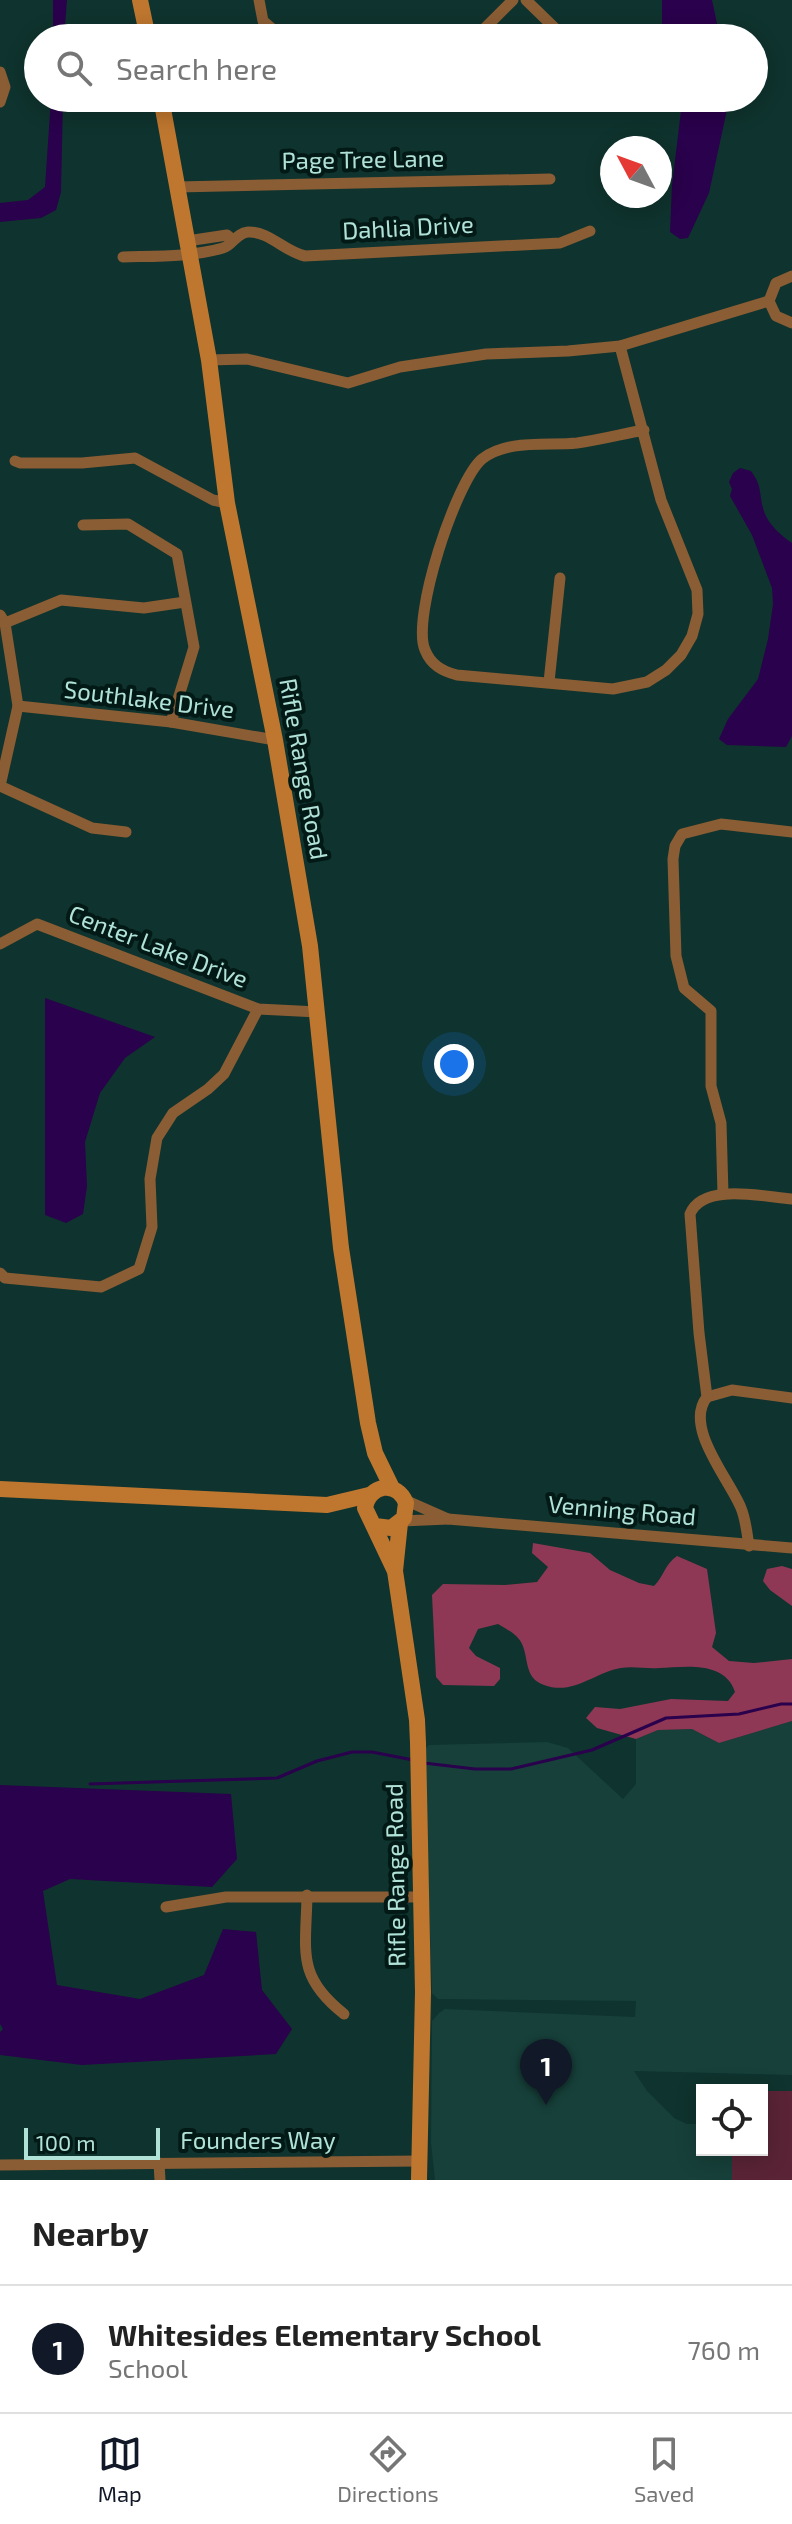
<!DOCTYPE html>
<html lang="en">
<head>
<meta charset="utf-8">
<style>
	body { margin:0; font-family:"Exo 2",sans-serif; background:#f2f2f2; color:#222 }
	.controls { position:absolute; right:24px; bottom:24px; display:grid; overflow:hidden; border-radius:0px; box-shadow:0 4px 20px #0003 }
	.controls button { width:72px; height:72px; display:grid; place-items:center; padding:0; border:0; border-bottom:2px solid #e0e0e0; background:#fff; color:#222; font:40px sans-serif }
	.compass { position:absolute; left:600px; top:136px; width:72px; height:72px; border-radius:50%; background:#fff; box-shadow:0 4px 20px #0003; rotate:311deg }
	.scale { position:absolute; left:24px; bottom:20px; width:136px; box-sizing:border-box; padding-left:8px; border:4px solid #b0e2d8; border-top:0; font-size:22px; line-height:28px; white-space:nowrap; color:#b0e2d8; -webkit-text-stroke:6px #021916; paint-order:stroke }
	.you { position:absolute; left:454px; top:1064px; width:28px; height:28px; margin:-20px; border:6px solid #fff; border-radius:50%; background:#1a73e8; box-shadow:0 0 0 12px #1a73e833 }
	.badge { display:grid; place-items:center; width:52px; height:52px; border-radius:50%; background:#111827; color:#fff; font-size:26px; font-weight:700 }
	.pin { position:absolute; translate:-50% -66px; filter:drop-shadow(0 2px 4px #0008) }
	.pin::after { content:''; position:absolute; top:42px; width:28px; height:24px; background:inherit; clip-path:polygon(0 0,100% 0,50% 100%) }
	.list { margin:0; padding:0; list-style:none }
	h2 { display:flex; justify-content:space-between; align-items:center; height:104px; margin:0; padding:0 32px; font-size:34px }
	h2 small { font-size:26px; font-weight:400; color:#767676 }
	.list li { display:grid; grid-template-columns:52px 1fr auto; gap:24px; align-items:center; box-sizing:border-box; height:128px; padding:0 32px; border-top:2px solid #e0e0e0 }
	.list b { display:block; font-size:30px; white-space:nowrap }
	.list p { margin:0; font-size:26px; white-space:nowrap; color:#767676 }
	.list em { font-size:26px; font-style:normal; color:#767676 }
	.icon { flex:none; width:44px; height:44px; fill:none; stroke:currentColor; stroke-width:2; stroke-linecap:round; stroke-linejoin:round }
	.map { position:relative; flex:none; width:792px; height:2180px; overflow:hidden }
	.search { position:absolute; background:#fff; box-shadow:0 4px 20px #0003; left:24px; right:24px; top:24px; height:88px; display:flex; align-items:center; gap:20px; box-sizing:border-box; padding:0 28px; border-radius:44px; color:#767676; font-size:30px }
	.sheet { height:232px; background:#fff }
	nav { display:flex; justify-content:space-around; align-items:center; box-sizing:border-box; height:112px; border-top:2px solid #e0e0e0; background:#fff; font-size:22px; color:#767676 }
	nav a { display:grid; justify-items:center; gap:4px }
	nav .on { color:#111827 }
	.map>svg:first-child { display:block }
	.built { fill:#17403a }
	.green { fill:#5a2436 }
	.forest { fill:#8f3855 }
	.water { fill:#2a014c }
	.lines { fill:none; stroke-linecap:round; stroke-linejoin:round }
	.stream { stroke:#2a014c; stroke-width:3 }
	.minor { stroke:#8a5d34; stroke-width:11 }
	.secondary { stroke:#bf772f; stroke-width:16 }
	.labels { text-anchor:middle; stroke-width:8; stroke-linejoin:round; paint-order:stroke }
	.street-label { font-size:24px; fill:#b0e2d8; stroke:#021916 }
</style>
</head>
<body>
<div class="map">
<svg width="792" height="2180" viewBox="0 0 792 2180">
	<rect width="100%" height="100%" fill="#0f332e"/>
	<!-- built -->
	<path class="built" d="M792 1721V2075L634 2071 647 2091 674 2118 687 2124H702V2150H732V2180H435L431 2143 432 2021 439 2013 445 2009 635 2017 636 2001 438 1999 432 1993 424 1750 429 1745 547 1742 568 1748 623 1799 636 1784V1739L658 1730 692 1729 719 1743Z"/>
	<!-- green -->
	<path class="green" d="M762 2091H792V2180H732V2150H762Z"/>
	<!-- forest -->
	<g class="forest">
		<path d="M533 1543 590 1553 610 1570 639 1583 654 1586C664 1576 665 1564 677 1556L707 1569 716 1633 712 1647 729 1661 754 1663 792 1659V1721L719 1743 692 1729 658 1730 636 1739 597 1728 586 1718 595 1707 620 1709 671 1699 728 1701 735 1692C725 1660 684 1667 659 1668 647 1669 633 1666 621 1668 595 1672 573 1696 544 1685 524 1678 529 1659 522 1644 518 1635 507 1629 498 1624L478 1629 469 1648 476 1656 500 1668V1679L494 1686 443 1685 436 1677 432 1595 443 1584 505 1585 537 1582 548 1567 532 1553Z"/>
		<path d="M782 1566 792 1569V1606L770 1590 763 1581 767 1569Z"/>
	</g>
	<!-- water -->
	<g class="water">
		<path d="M53 0H67L64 38H53Z"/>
		<path d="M662 0H712L720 38H662Z"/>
		<path d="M51 98H63L61 192 56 210 41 218 0 222V203L28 200 45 187Z"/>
		<path d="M677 98H727L728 105 709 193 688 238 680 239 670 232 672 185 681 111Z"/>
		<path d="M740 468 751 471C762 486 759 492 763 508 766 522 781 536 792 543V736L786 747 727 745 719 739 728 719 758 679 768 639 773 604 772 588 752 535 730 496 732 489 729 482 733 473Z"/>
		<path d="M45 998 155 1037 125 1058 100 1093 85 1142 87 1186 83 1214 66 1223 45 1215Z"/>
		<path d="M0 1785 231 1794 237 1859 212 1887 70 1879 43 1891 57 1985 140 1999 204 1975 223 1929 256 1932 262 1990 292 2029 276 2054 82 2065 0 2055V2032L3 2029 0 2024Z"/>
	</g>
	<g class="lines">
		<!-- stream -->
		<g class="stream">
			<path d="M424 1763 475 1769H511L592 1750 666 1718 739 1714 781 1704H792"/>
			<path d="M90 1784 277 1778 317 1761 352 1752H372L413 1760"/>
		</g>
		<!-- minor -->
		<g class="minor">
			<path d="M259 0 263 21 283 38"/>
			<path d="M526 0 565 38"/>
			<path d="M471 38 481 32 513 0"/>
			<path d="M0 72 5 87 0 102"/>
			<path d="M177 187 550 179"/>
			<path d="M187 241 227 235 233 240"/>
			<path d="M123 257C156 256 191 257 223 248 233 245 236 233 248 232 269 231 285 252 305 256L560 243 590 231"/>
			<path d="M792 276 776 283 769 301 776 316 792 323"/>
			<path d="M620 346 661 500 697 590 698 614 692 636 681 655 666 670 647 682 613 689 457 675C442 671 431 665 425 650 411 618 456 481 482 459 507 439 547 446 577 443 600 440 622 434 644 430"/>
			<path d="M209 360 247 359 348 383 400 367 486 354 568 351 620 346 769 301"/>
			<path d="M15 461 20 463H82L135 458 213 500 227 503"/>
			<path d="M83 525 128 524 177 554 194 647 171 722"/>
			<path d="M0 615 5 623 18 706 0 786 92 828 126 832"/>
			<path d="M5 623 61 600 144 608 185 602"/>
			<path d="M549 682 560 578"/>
			<path d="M18 706 171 722 275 740"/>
			<path d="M0 944 37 924 258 1009 318 1012"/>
			<path d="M723 1194 721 1123 711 1086V1011L684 988 676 956 673 859 675 846 682 834 721 824 792 832"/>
			<path d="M0 1273 5 1278 101 1287 139 1269 152 1227 150 1179 157 1138 173 1113 208 1089 224 1074 258 1009"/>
			<path d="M707 1397 732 1390 792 1398"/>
			<path d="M448 1519 792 1548"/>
			<path d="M402 1521 448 1519 405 1500"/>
			<path d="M749 1546C747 1534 746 1520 741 1508 730 1480 683 1427 707 1397L699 1333 690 1214C703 1182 764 1197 792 1199"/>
			<path d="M307 1895C306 1952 296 1976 344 2014"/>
			<path d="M166 1907 226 1897H422"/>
			<path d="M159 2163 160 2180"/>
			<path d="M0 2165 421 2161"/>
		</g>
		<!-- secondary -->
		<g class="secondary">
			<path d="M140 0 148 38"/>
			<path d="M161 98 209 360 227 503 275 740 310 946 341 1248 368 1423 375 1453 392 1488"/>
			<path d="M0 1489 327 1505 369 1495"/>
			<path d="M400 1523 395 1571 417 1720 418 1743 423 1992 419 2180"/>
			<path d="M375 1526 391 1528 404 1518 406 1503C397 1480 369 1484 365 1508L394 1569"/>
		</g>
	</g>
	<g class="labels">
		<!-- street labels -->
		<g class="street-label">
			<text transform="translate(363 160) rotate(-1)" y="8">Page Tree Lane</text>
			<text transform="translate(408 228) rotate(-3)" y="8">Dahlia Drive</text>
			<text transform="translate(149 700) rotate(7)" y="8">Southlake Drive</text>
			<text transform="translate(303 769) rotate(80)" y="8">Rifle Range Road</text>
			<text transform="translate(158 947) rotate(21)" y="8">Center Lake Drive</text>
			<text transform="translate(622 1511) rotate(5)" y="8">Venning Road</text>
			<text transform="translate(396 1875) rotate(-91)" y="8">Rifle Range Road</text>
			<text x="258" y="2149">Founders Way</text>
		</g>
	</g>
</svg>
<div class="controls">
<button><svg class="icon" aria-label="locate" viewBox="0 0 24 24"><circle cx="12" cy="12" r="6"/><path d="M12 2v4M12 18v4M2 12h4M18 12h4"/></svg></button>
</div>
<svg class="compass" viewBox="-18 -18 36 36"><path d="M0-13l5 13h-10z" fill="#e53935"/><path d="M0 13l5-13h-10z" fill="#767676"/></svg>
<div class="scale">100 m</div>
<div class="you"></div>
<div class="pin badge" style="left:546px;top:2105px">1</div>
<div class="search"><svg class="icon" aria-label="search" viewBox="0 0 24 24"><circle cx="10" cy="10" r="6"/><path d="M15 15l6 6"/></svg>Search here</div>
</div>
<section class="sheet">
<h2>Nearby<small></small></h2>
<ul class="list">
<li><span class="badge">1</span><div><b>Whitesides Elementary School</b><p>School</p></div><em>760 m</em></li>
</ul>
</section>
<nav>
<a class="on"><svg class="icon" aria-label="map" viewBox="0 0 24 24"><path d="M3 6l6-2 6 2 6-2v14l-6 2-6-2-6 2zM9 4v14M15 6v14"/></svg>Map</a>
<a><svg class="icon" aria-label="directions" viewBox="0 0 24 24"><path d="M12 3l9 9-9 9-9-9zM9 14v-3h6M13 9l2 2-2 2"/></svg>Directions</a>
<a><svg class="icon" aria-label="saved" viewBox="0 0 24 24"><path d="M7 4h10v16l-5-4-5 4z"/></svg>Saved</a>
</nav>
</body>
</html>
